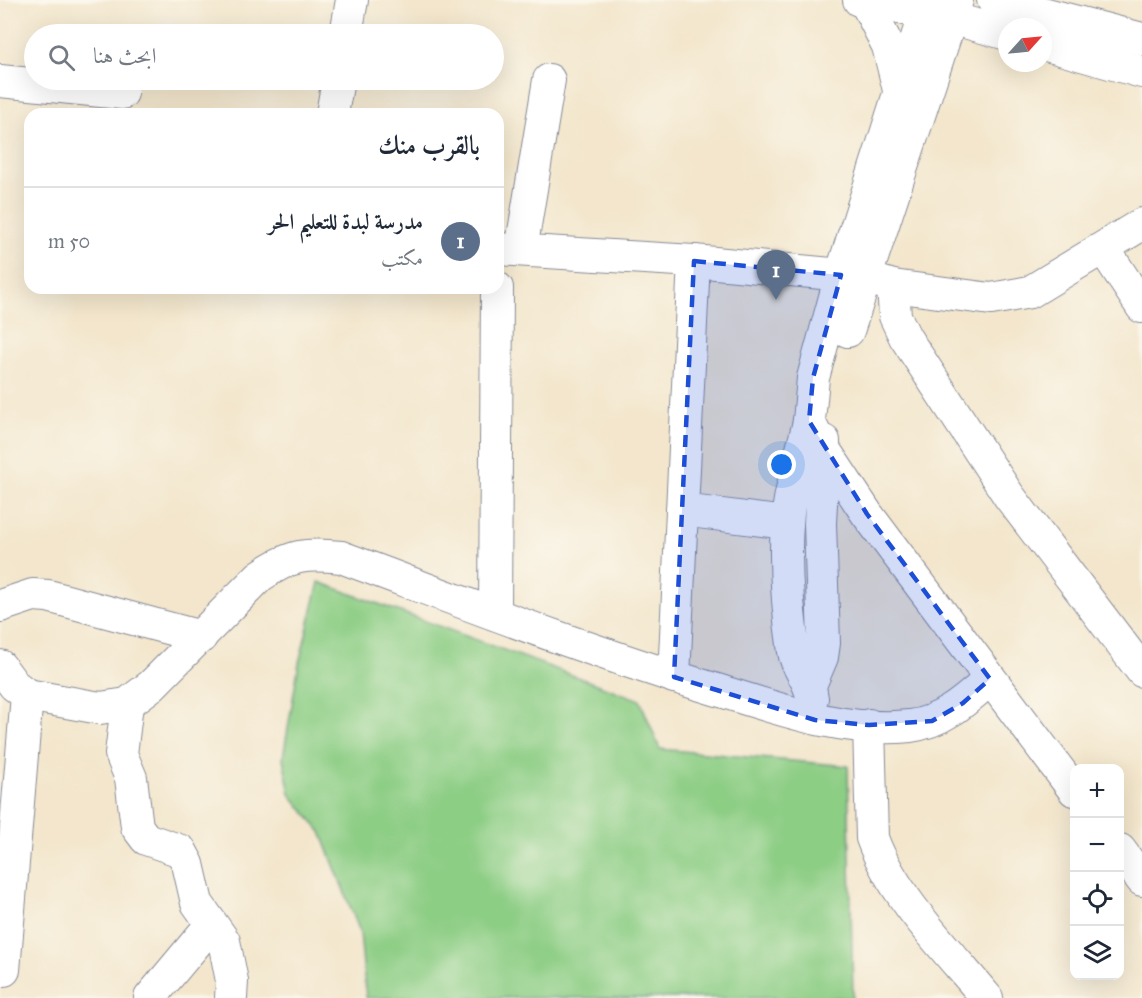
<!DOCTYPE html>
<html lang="ar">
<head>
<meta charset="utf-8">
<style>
	body { margin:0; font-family:"IM FELL Great Primer",Amiri,serif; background:#f6f6f7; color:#1f2937; direction:rtl }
	.controls { position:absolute; right:18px; bottom:18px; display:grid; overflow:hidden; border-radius:12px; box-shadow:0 6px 24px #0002 }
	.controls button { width:54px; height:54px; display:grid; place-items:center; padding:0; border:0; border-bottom:2px solid #e0e1e3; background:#fff; color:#1f2937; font:30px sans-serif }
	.compass { position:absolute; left:998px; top:18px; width:54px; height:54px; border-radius:50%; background:#fff; box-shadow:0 6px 24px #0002; rotate:63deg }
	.you { position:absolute; left:782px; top:465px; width:21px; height:21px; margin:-15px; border:4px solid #fff; border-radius:50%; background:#1a73e8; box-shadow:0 0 0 9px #1a73e833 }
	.badge { display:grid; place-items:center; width:39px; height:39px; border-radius:50%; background:#1f6fb2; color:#fff; font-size:20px; font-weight:700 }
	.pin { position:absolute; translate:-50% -50px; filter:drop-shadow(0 2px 3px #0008) }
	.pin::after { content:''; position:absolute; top:32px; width:21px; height:18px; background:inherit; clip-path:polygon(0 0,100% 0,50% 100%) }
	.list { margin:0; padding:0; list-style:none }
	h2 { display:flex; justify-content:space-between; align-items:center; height:78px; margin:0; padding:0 24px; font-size:26px }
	h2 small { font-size:20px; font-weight:400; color:#747a83 }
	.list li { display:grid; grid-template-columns:39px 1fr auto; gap:18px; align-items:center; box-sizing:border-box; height:108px; padding:0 24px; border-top:2px solid #e0e1e3 }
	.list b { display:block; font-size:22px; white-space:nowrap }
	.list p { margin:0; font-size:20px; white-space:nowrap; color:#747a83 }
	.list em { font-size:20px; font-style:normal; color:#747a83 }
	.icon { flex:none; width:33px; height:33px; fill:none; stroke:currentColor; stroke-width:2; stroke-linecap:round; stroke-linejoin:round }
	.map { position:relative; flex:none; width:1142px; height:998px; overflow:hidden; direction:ltr }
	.search { position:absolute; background:#fff; box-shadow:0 6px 24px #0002; left:24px; top:24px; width:480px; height:66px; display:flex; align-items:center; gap:15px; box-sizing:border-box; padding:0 21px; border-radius:33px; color:#747a83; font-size:22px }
	.panel { position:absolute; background:#fff; box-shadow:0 6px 24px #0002; left:24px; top:108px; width:480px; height:186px; border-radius:18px; direction:rtl }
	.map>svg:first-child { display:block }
	.green { fill:#8dce85; stroke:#547e72; stroke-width:1.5 }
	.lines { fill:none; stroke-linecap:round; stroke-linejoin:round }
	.minor-casing { stroke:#878a95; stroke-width:34 }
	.minor { stroke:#fff; stroke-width:32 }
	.marked { fill:#1d4ed8; fill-opacity:0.2; stroke:#1d4ed8; stroke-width:4.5; stroke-dasharray:12 8; stroke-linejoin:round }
</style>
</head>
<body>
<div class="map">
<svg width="1142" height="998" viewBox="0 0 1142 998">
	<rect width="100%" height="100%" fill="#fbf7ec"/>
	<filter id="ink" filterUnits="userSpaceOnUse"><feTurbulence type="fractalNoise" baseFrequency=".0167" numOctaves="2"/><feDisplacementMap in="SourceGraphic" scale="12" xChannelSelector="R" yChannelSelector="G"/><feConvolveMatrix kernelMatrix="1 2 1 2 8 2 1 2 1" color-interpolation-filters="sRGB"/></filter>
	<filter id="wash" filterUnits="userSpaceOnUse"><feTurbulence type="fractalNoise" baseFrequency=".008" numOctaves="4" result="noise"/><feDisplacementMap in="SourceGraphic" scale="24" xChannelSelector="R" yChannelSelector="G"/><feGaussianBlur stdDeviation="1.35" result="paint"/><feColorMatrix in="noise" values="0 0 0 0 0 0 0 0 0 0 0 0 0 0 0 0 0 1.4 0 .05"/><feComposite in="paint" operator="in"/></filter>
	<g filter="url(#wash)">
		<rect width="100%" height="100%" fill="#f3e6cc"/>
		<!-- green -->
		<path class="green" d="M319 582 640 700 660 749 848 766 853 998H366L360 932 321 832 290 794 283 758 299 663Z"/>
	</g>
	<g filter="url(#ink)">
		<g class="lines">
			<!-- minor casing -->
			<g class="minor-casing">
				<g id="minor">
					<path d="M859 0 951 18 1007 34"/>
					<path d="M929 0 841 275 813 378 809 421 818 440 867 514 1074 790"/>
					<path d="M993 0 1142 39"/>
					<path d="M865 1 888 46 900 94"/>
					<path d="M346 34 352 0"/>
					<path d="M1043 44 1142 72"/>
					<path d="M0 81 122 93"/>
					<path d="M332 114 338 80"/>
					<path d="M498 249 694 261 864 277 893 286 991 299 1030 292 1142 224"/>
					<path d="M1104 249 1142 307"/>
					<path d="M521 250 549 80"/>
					<path d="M893 286 895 316 905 337 1009 496 1142 671"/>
					<path d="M848 331 957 0"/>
					<path d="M809 421C802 454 789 490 787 524 784 565 788 611 794 652 797 670 810 679 812 698"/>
					<path d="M682 510 787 523"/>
					<path d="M0 606 33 595 48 596 201 637"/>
					<path d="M495 614 497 288"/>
					<path d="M0 666 14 685 27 695 100 708 127 704 152 685 260 576C291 555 305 553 341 557 465 603 588 651 714 689 777 708 842 733 910 726 943 722 966 700 990 679"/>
					<path d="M674 677 694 261"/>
					<path d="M811 683 822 657 824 643 820 524 824 441"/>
					<path d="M127 704 121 754 131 778 137 827 146 839 181 851 188 864 197 903 224 941 232 981 231 998"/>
					<path d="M869 725 872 838C893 896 948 951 987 998"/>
					<path d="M1120 850 1142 880"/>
					<path d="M4 970 27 695"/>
					<path d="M150 998 211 925"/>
				</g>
			</g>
			<!-- minor -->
			<use href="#minor" class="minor"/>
		</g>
	</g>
	<!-- marked area -->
	<path class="marked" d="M694 261 841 275 813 378 809 421 867 514 990 679 963 703 932 721 869 725 815 720 674 677Z"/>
</svg>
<div class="controls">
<button>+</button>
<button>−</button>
<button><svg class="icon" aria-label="locate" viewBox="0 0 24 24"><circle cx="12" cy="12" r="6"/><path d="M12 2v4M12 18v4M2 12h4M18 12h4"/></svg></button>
<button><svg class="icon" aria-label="layers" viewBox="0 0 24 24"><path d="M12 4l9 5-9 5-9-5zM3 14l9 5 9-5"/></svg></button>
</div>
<svg class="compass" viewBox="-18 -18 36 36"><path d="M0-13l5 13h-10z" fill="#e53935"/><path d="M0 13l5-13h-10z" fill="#747a83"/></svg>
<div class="you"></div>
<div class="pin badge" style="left:776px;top:300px;background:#5c6f8a">1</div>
<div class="search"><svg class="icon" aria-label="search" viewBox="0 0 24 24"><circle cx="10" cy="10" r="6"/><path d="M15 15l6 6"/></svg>ابحث هنا</div>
<section class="panel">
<h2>بالقرب منك<small></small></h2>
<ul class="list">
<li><span class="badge" style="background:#5c6f8a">1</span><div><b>مدرسة لبدة للتعليم الحر</b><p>مكتب</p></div><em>50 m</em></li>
</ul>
</section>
</div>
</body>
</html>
